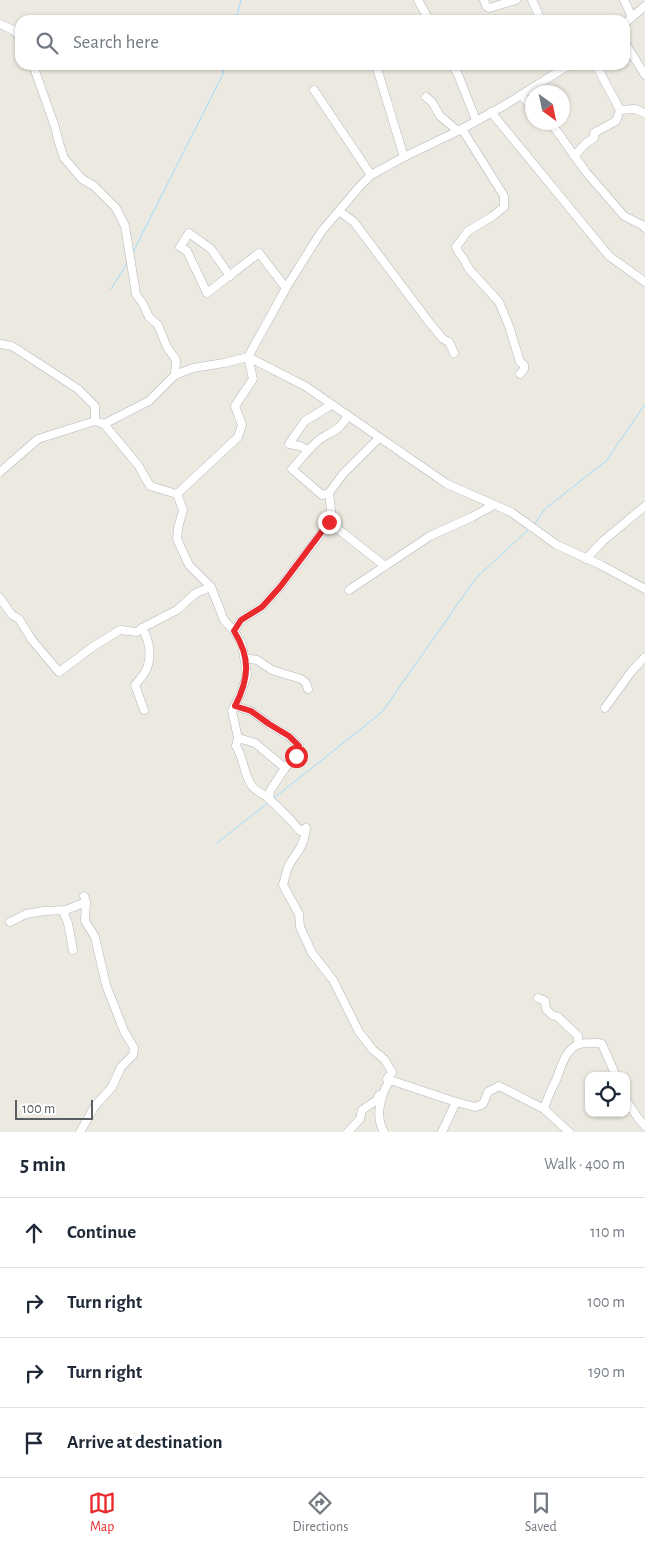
<!DOCTYPE html>
<html lang="en">
<head>
<meta charset="utf-8">
<style>
	body { margin:0; font-family:"Alegreya Sans",sans-serif; background:#f6f6f7; color:#1f2937 }
	.controls { position:absolute; right:15px; bottom:15px; display:grid; overflow:hidden; border-radius:10px; box-shadow:0 1px 4px #0004 }
	.controls button { width:45px; height:45px; display:grid; place-items:center; padding:0; border:0; border-bottom:1px solid #e0e1e3; background:#fff; color:#1f2937; font:25px sans-serif }
	.compass { position:absolute; left:525px; top:85px; width:45px; height:45px; border-radius:50%; background:#fff; box-shadow:0 1px 4px #0004; rotate:147deg }
	.scale { position:absolute; left:15px; bottom:12px; width:78px; box-sizing:border-box; padding-left:5px; border:2px solid #595e62; border-top:0; font-size:14px; line-height:18px; white-space:nowrap; color:#595e62; -webkit-text-stroke:4px #fff; paint-order:stroke }
	.stop { position:absolute; width:15px; height:15px; margin:-11px; border:4px solid #ea292c; border-radius:50%; background:#fff }
	.stop.end { background:#ea292c; border-color:#fff; box-shadow:0 1px 5px #0008 }
	.list { margin:0; padding:0; list-style:none }
	h2 { display:flex; justify-content:space-between; align-items:center; height:65px; margin:0; padding:0 20px; font-size:21px }
	h2 small { font-size:16px; font-weight:400; color:#747a83 }
	.list li { display:grid; grid-template-columns:32px 1fr auto; gap:15px; align-items:center; box-sizing:border-box; height:70px; padding:0 20px; border-top:1px solid #e0e1e3 }
	.list b { display:block; font-size:19px; white-space:nowrap }
	.list em { font-size:16px; font-style:normal; color:#747a83 }
	.icon { flex:none; width:28px; height:28px; fill:none; stroke:currentColor; stroke-width:2; stroke-linecap:round; stroke-linejoin:round }
	.map { position:relative; flex:none; width:645px; height:1132px; overflow:hidden }
	.search { position:absolute; background:#fff; box-shadow:0 1px 4px #0004; left:15px; right:15px; top:15px; height:55px; display:flex; align-items:center; gap:12px; box-sizing:border-box; padding:0 18px; border-radius:15px; color:#747a83; font-size:19px }
	.sheet { height:345px; background:#fff }
	nav { display:flex; justify-content:space-around; align-items:center; box-sizing:border-box; height:70px; border-top:1px solid #e0e1e3; background:#fff; font-size:14px; color:#747a83 }
	nav a { display:grid; justify-items:center; gap:2px }
	nav .on { color:#ea292c }
	.map>svg:first-child { display:block }
	.lines { fill:none; stroke-linecap:round; stroke-linejoin:round }
	.stream { stroke:#9edeff; stroke-width:1 }
	.minor-casing { stroke:#b3b7bb; stroke-width:9 }
	.minor { stroke:#fff; stroke-width:8 }
	.route { stroke:#ea292c; stroke-width:6 }
</style>
</head>
<body>
<div class="map">
<svg width="645" height="1132" viewBox="0 0 645 1132">
	<rect width="100%" height="100%" fill="#ece9e0"/>
	<g class="lines">
		<!-- stream -->
		<g class="stream">
			<path d="M236 20 241 0"/>
			<path d="M132 254 222 76 225 65"/>
			<path d="M111 289 128 262"/>
			<path d="M534 525 545 509 607 460 645 404"/>
			<path d="M274 798 382 712 476 578 529 529"/>
			<path d="M217 843 269 802"/>
		</g>
		<!-- minor casing -->
		<g class="minor-casing">
			<g id="minor">
				<path d="M418 0 429 20"/>
				<path d="M484 0 486 6 489 8 516 0"/>
				<path d="M532 0 541 20"/>
				<path d="M624 0 632 17"/>
				<path d="M625 23 645 6"/>
				<path d="M0 24 13 30 20 37"/>
				<path d="M625 43 645 75"/>
				<path d="M33 65 55 127 59 143 64 158 82 179 94 186 116 208 125 226 136 294 143 304 149 317 158 325 167 347 176 360 175 375"/>
				<path d="M376 65 404 157"/>
				<path d="M453 65 459 77 476 120"/>
				<path d="M596 65 620 110"/>
				<path d="M314 90 371 175"/>
				<path d="M521 95 532 107"/>
				<path d="M426 97 432 102 440 116 458 131"/>
				<path d="M491 112 609 256 645 282"/>
				<path d="M548 122 556 130 586 172 624 216 642 225 645 228"/>
				<path d="M462 129 504 196V207L493 216 468 231 456 247 459 253 463 258 469 269 499 302 509 326 520 362 524 365V369L520 374"/>
				<path d="M574 156 586 143 594 138V133L616 121 620 110 635 109 644 113"/>
				<path d="M339 211 354 222 429 322 443 339 449 342 454 353"/>
				<path d="M230 276 211 249 189 233 180 247 187 251 207 293 259 253 286 288"/>
				<path d="M0 344 12 346 78 389 95 406V421"/>
				<path d="M104 424 138 465 150 486 177 494 183 510 178 528 177 539 189 565 211 587 224 620 234 631 242 644 247 675 241 693 232 711 238 738 236 746C244 758 243 773 252 786 255 791 262 793 267 797 279 808 290 818 300 831L306 828C304 846 298 851 289 865 286 871 285 879 283 885L299 914 300 927 312 953 333 980 359 1032 373 1050 384 1059 392 1072 387 1079 456 1102"/>
				<path d="M308 450 300 446 289 444 305 421 331 405"/>
				<path d="M0 472 38 439 95 421 104 424 149 401 175 375 193 368 224 363 248 357 286 288 321 232 360 186 371 175 404 157 462 129 505 105 569 65"/>
				<path d="M329 493 322 495 292 469C301 459 309 448 320 439 332 431 341 430 347 416"/>
				<path d="M177 494 238 437 242 425 235 406 253 379 248 357 305 386 447 484 511 512 557 545 601 565 645 589"/>
				<path d="M329 522 385 566"/>
				<path d="M586 559 603 541 645 506"/>
				<path d="M349 590 430 536 472 517 494 505"/>
				<path d="M0 598 12 615 19 619 32 640 59 672 94 646 120 630 137 632 142 628"/>
				<path d="M234 631 241 620 262 607 280 587 332 519 329 493 343 474 379 438"/>
				<path d="M245 658 257 660 272 670 301 679 306 683 308 689"/>
				<path d="M235 706 251 711 269 724 289 736 299 746 295 756 285 768"/>
				<path d="M605 708 631 672 645 657"/>
				<path d="M144 710 135 685C139 680 145 674 147 668 152 654 149 640 142 628L177 610 196 593 211 587"/>
				<path d="M238 738 255 743 285 768 270 791 269 799"/>
				<path d="M66 910 64 914 68 923 73 950"/>
				<path d="M10 922 26 914 44 911 66 910 86 902"/>
				<path d="M538 998 545 1001 546 1009 552 1015 558 1017 578 1036V1044"/>
				<path d="M626 1100 638 1118 645 1126"/>
				<path d="M544 1109C547 1099 551 1090 556 1080 561 1068 565 1049 579 1044 585 1043 593 1043 599 1043L602 1044 616 1076"/>
				<path d="M80 1132 95 1106 112 1087 121 1067 133 1055 134 1048 124 1031 106 985 95 937 85 921 86 902 84 896"/>
				<path d="M348 1132 360 1119 362 1110 377 1100 379 1095 382 1096"/>
				<path d="M384 1132C375 1117 380 1095 390 1080"/>
				<path d="M442 1132 456 1102 475 1107 483 1104 488 1092 499 1086 544 1109 569 1132"/>
			</g>
		</g>
		<!-- minor -->
		<use href="#minor" class="minor"/>
	</g>
	<g class="lines">
		<!-- route -->
		<path class="route" d="M296 756 299 746 289 736 269 724 251 711 235 706C249 679 251 658 234 631L241 620 262 607 280 587 329 522"/>
	</g>
</svg>
<div class="controls">
<button><svg class="icon" aria-label="locate" viewBox="0 0 24 24"><circle cx="12" cy="12" r="6"/><path d="M12 2v4M12 18v4M2 12h4M18 12h4"/></svg></button>
</div>
<svg class="compass" viewBox="-18 -18 36 36"><path d="M0-13l5 13h-10z" fill="#e53935"/><path d="M0 13l5-13h-10z" fill="#747a83"/></svg>
<div class="scale">100 m</div>
<div class="stop" style="left:296px;top:756px"></div>
<div class="stop end" style="left:329px;top:522px"></div>
<div class="search"><svg class="icon" aria-label="search" viewBox="0 0 24 24"><circle cx="10" cy="10" r="6"/><path d="M15 15l6 6"/></svg>Search here</div>
</div>
<section class="sheet">
<h2>5 min<small>Walk · 400 m</small></h2>
<ul class="list">
<li><svg class="icon" aria-label="ahead" viewBox="0 0 24 24"><path d="M12 20V5M6 11l6-6 6 6"/></svg><div><b>Continue</b></div><em>110 m</em></li>
<li><svg class="icon" aria-label="right" viewBox="0 0 24 24"><path d="M7 20v-9h11M14 6l5 5-5 5"/></svg><div><b>Turn right</b></div><em>100 m</em></li>
<li><svg class="icon" aria-label="right" viewBox="0 0 24 24"><path d="M7 20v-9h11M14 6l5 5-5 5"/></svg><div><b>Turn right</b></div><em>190 m</em></li>
<li><svg class="icon" aria-label="arrive" viewBox="0 0 24 24"><path d="M6 21V4h12l-3 4 3 4H6"/></svg><div><b>Arrive at destination</b></div></li>
</ul>
</section>
<nav>
<a class="on"><svg class="icon" aria-label="map" viewBox="0 0 24 24"><path d="M3 6l6-2 6 2 6-2v14l-6 2-6-2-6 2zM9 4v14M15 6v14"/></svg>Map</a>
<a><svg class="icon" aria-label="directions" viewBox="0 0 24 24"><path d="M12 3l9 9-9 9-9-9zM9 14v-3h6M13 9l2 2-2 2"/></svg>Directions</a>
<a><svg class="icon" aria-label="saved" viewBox="0 0 24 24"><path d="M7 4h10v16l-5-4-5 4z"/></svg>Saved</a>
</nav>
</body>
</html>
